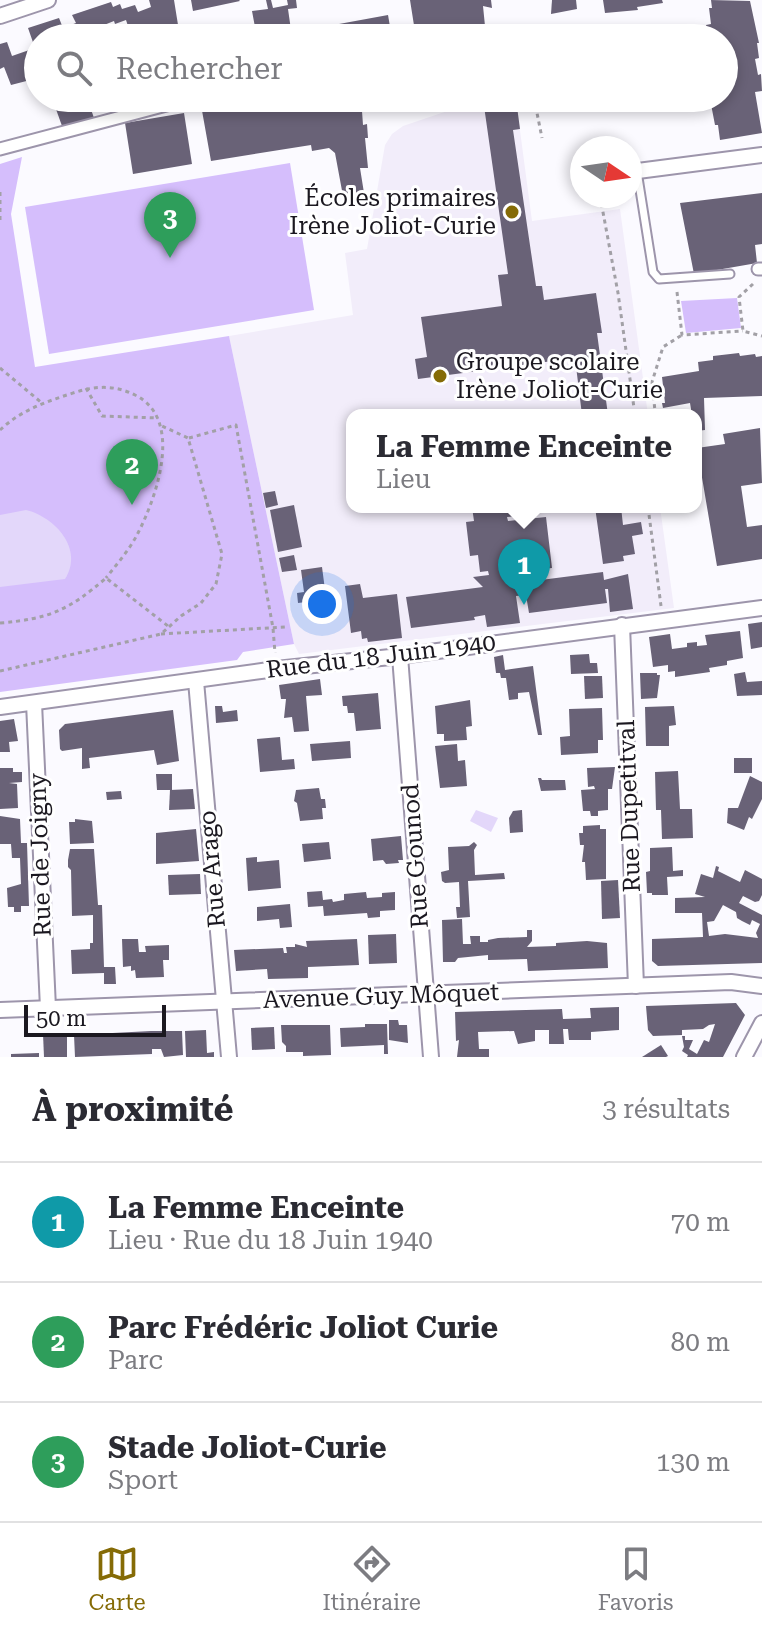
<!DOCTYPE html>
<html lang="fr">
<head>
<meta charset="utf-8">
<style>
	body { margin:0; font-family:"Roboto Serif",serif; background:#f7f7f7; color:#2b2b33 }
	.compass { position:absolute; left:570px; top:136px; width:72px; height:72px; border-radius:50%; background:#fff; box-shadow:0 4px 12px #0003; rotate:103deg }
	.scale { position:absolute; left:24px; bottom:20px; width:142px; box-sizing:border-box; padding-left:8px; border:4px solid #1b1820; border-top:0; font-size:22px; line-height:28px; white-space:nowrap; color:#1b1820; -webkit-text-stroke:6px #fff; paint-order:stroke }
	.you { position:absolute; left:322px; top:604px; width:28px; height:28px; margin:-20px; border:6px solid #fff; border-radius:50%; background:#1a73e8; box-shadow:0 0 0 12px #1a73e833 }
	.badge { display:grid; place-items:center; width:52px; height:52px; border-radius:50%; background:#856b06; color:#fff; font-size:26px; font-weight:700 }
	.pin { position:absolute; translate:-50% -66px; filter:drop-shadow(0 2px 4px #0008) }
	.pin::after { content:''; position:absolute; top:42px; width:28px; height:24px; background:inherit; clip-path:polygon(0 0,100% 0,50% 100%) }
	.popup { position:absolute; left:346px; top:409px; width:356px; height:104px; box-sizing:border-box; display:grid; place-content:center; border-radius:16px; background:#fff; filter:drop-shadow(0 2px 6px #0005); font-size:26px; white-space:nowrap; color:#7c7c81 }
	.popup b { font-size:30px; color:#2b2b33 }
	.popup::after { content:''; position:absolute; left:50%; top:100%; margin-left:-16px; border:16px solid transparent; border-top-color:#fff }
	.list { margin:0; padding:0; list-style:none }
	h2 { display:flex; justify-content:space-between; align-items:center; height:104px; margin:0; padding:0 32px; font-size:34px }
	h2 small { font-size:26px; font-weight:400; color:#7c7c81 }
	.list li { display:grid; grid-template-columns:52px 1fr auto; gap:24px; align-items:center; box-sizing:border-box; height:120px; padding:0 32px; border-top:2px solid #e1e1e2 }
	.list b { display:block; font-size:30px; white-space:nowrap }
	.list p { margin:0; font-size:26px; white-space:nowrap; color:#7c7c81 }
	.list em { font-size:26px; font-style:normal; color:#7c7c81 }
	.icon { flex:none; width:44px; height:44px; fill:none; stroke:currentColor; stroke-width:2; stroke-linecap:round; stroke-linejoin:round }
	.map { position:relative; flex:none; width:762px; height:1057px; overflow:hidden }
	.search { position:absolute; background:#fff; box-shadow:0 4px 12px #0003; left:24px; right:24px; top:24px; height:88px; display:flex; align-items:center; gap:20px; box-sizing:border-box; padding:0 28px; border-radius:44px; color:#7c7c81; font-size:30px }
	.sheet { height:464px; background:#fff }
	nav { display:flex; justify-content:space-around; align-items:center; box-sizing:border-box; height:112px; border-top:2px solid #e1e1e2; background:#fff; font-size:22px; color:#7c7c81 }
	nav a { display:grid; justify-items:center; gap:4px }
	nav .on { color:#856b06 }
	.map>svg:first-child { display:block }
	.built { fill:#f2edfa }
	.green { fill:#d5befc }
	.water { fill:#e3d7fa }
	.building { fill:#696277; fill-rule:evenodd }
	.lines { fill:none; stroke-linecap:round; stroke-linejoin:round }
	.service-casing { stroke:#9d95ab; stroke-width:11 }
	.pedestrian-casing { stroke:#9d95ab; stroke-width:15 }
	.minor-casing { stroke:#9d95ab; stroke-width:18 }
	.path { stroke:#a2a0a6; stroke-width:3; stroke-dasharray:4 4; stroke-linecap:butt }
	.service { stroke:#fff; stroke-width:7 }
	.pedestrian { stroke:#fff; stroke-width:11 }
	.minor { stroke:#fff; stroke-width:14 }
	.poi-dot { fill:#856b06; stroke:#fff; stroke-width:3 }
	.labels { text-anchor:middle; stroke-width:6; stroke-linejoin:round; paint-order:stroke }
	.poi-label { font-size:24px; fill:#1b1820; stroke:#fff; text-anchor:end }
	.street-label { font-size:24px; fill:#1b1820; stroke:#fff }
</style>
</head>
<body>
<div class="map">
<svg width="762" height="1057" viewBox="0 0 762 1057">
	<rect width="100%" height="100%" fill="#fbfaff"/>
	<!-- built -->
	<path class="built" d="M524 98 525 106 517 108 532 221 620 209 648 415H352V507H660L674 608 299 654 294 644 229 336 353 315 345 253 367 249 385 145 392 134 403 126 483 99Z"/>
	<!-- green -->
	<g class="green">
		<path d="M22 157 11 214 35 367 229 336 294 644 243 652 237 660 0 692V164Z"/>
		<path d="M290 163 314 310 49 354 25 207Z"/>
		<path d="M737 298 741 328 686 333 681 301Z"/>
	</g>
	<!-- water -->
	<g class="water">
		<path d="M26 510C55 517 84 549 65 579L0 587V515Z"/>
		<path d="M476 810 498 818 491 832 470 821Z"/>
	</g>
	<!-- building -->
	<g class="building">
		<path d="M149 0H174L179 31 170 35 171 38H132L126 20 115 24 114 21 104 25 108 36 102 38H100L97 30 81 38H38V78L11 85 4 67 0 69V44L7 42 12 56 35 48 28 28 59 18 63 28 76 23 72 15 111 2 113 7 120 4 122 9 135 5 138 12 151 7Z"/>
		<path d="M191 0H239L240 1 193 11Z"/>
		<path d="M266 0H271L273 8 288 5 287 0H296L297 8 288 9 292 37 257 38 252 11 268 9Z"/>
		<path d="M410 0H491L492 8 483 6 485 26 416 38Z"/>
		<path d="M552 0H576L577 9 551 14Z"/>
		<path d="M603 0H662L663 3 637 7 638 10 605 13Z"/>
		<path d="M711 0 750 1 759 43H757L759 58 755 59 758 75 761 74 762 91 755 92 762 133 720 140 718 125H715L710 99 724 98V38H709L706 25 711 24 709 8H712Z"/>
		<path d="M388 15 392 38H341L339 24Z"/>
		<path d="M52 98H87L94 118 62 126Z"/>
		<path d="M244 98H369V110L362 111 363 125 367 124 368 138H365L368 168H360L364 193 343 196 335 153 329 148 312 151 311 145 211 161 201 105Z"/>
		<path d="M503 98 504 101 516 99 520 129 513 130 536 286H542L544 300 596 293 602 333H597L608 415H582L575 358 418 379 415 359 427 357 421 317 502 306 498 275 508 274 483 99Z"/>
		<path d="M184 113 192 164 133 174 125 123Z"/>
		<path d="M762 193V244L755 245 757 263 694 274 680 203Z"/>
		<path d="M739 353 740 356 755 354 756 357 762 356V396L704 398 705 430 696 431V415H692L690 403 663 408 662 403H665L662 377 699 371 698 362 713 360V356Z"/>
		<path d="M760 428 762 483 741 486 747 527 762 525V559L717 566 697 448 725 444 723 434Z"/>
		<path d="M275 491 278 505 266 508 263 493Z"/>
		<path d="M294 505 302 547 278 552 270 510Z"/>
		<path d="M472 507H501V513L506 512 505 507H524L525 515 507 517 508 521 546 517 552 568 524 571 525 582 603 572 604 580 628 574 633 609 610 612 608 589H605L607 603 529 613 526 595 516 596 520 623 487 627 485 615 474 617 475 620 411 628 406 597 483 587 473 577 489 575 488 571 480 572 478 555 470 556 466 522 474 521Z"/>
		<path d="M595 507H621L623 525 641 522 643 534 632 536 635 554 623 556 624 561 603 564Z"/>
		<path d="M294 555 297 570 282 572 279 558Z"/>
		<path d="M322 567 327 605 306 608V602L298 603 297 593 304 592 301 570Z"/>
		<path d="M360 584 363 598 397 594 402 638 368 642 367 638 362 639 361 631 351 633 345 586Z"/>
		<path d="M762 622V647L751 649 748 624Z"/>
		<path d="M740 631 743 658 727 661V665L709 668 710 672 675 677V671L668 672V665L653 667 649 637 670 634 672 649 687 647V643L697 642V646L707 645 705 635Z"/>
		<path d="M589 654 590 663H597L598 673 571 674 570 655Z"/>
		<path d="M503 655 505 670 533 666 542 735H538L529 692 518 693V699L509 700 506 678H501L500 673H496L494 657Z"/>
		<path d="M745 672 747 682 762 681V695L737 696 734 674Z"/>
		<path d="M640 673H657V675H660L657 698 641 699Z"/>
		<path d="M584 676H602L603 698 585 699Z"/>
		<path d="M320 679 322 695 306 696 309 731 294 732 292 717 284 718 286 699H281L279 685Z"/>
		<path d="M378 693 381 729 356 731 354 713H348L347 706H343L342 696Z"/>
		<path d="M470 700 472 726 466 727 467 740 444 741V734H437L435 706Z"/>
		<path d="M215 706H222L223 712 237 710 238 721 216 723Z"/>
		<path d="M674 706 676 725 669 726V746H646L645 707Z"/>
		<path d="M602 708 603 740H598V753L561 755 560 737 570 736 569 709Z"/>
		<path d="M173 710 179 761 157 765 154 750 89 758 90 768 82 769V748L62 751 60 749 59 730 65 724Z"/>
		<path d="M14 719 18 741 9 742 10 752H0V721Z"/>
		<path d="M280 737 282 760 294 759 295 769 260 772 257 739Z"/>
		<path d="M350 741 351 758 312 761 310 744Z"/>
		<path d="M457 744 458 761 465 760 467 786 440 788 435 746Z"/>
		<rect x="734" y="758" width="18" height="15"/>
		<path d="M615 767 612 789H608V810L598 811V816H591L590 811H583L581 790 595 789 594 786 588 787 587 768Z"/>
		<path d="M0 768H13V772H22V782L9 783 17 784 18 808 0 809Z"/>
		<path d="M678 771 680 809H692L693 838 662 839 661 810H656L655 772Z"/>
		<path d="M156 774H172V790H157Z"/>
		<path d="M750 776 762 782V799L752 819 749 817 744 830 727 823 728 808H738Z"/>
		<path d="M538 778H541L542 780H565L566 790 541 791Z"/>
		<path d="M319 788 321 799H325L326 808H322L323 819 300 821 297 803 294 801 296 790Z"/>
		<path d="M193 789 195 809 169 810 170 790Z"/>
		<path d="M121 791 122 799 107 800 106 792Z"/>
		<path d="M522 810 523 832 510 833 509 818 513 811Z"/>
		<path d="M0 816 20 819 21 843H27L29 906H21V912H14V907H8L7 888 21 884 20 858H12L11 844H0Z"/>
		<path d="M75 819 92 821 94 843 70 844 69 822H75Z"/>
		<path d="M600 825V829H606V879L586 880 585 862H582L584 845H580L579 833H583V826Z"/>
		<path d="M196 829 199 861 156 864V833Z"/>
		<path d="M401 836 403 860H398L399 863 386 864 383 860 373 861 371 839Z"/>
		<path d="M329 842 331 859 304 862 302 844Z"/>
		<path d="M474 842 477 845 474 850 475 875 504 873 505 879 468 881 470 917 457 918 456 907H460L459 882 445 883 442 881 441 872 449 870 448 847 469 846Z"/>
		<path d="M672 847 673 871 683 870V876L667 877 668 895H652V893H647L646 872 650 871V848Z"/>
		<path d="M70 849H94L98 905H102L104 967H115L116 984H104V973L72 974 71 950 90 949V943H93V915L72 916 71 870 68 867V860Z"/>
		<path d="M257 857V862L279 860 281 888 248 891 246 858Z"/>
		<path d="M716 866 719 867 718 871 740 882 745 870 762 879V895L759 901 755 902 743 896 739 903 762 915V963L658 966 652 961V939L703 937 702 913H675V898L705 897 695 894 701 874 713 878ZM723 905 736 912 737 918 742 921 750 925 752 920 760 924 756 933 758 938 725 934 709 936 707 922 714 921Z"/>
		<path d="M200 874 201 894 169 895 168 875Z"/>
		<path d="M618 880 620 918 602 919 601 881Z"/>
		<path d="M322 891 323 900 332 899 333 902 344 900V894L366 892 367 898 382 897V893L395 892V910L380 911V917L368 918 367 913 324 916 323 906 308 907 307 892Z"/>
		<path d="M290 904 292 927 280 928 279 919 257 921V907Z"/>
		<path d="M462 919 463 944H471L470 936H480V942H488V940L498 938 527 937V930H532V941L527 947 556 946V943L587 941 607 943 608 968 528 971 527 959 488 960V955L458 958 455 962H443L442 920Z"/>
		<path d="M396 934 397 963 369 964 368 935Z"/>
		<path d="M122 939H138L139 952H146L145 946 169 945V960H163L164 977 136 978 135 970 131 971V966L123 967Z"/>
		<path d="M357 939 359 965 308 967V978L268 979 267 969 236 971 234 950 283 948 284 953H287L286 947H295V944L307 947 306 941Z"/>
		<path d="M736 1003 745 1015 723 1057H687L688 1055 682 1051 684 1047 682 1036H685V1040H693L689 1049 697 1054 704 1040 709 1042 715 1024 709 1025 703 1029 682 1030V1035L653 1036 648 1030 646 1006Z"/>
		<path d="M619 1007V1030L591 1032V1040H569L568 1029H563L564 1044H549V1030H535V1041L518 1044 514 1031 478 1032 479 1049H489V1057H457L459 1040 456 1041 455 1012 562 1009 563 1019 591 1018 590 1008Z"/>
		<path d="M389 1020H398L399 1025H407L408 1043 389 1040Z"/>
		<path d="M365 1024H387L388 1054H384V1045L341 1047 340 1028 365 1027Z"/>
		<path d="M281 1025H330L331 1055 303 1056V1052H286V1046L282 1042Z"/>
		<path d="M274 1027 275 1049 252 1050 251 1028Z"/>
		<path d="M206 1030 207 1053 214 1052V1057H186L185 1031Z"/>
		<path d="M151 1031H182L183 1055 164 1057 161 1049H152V1054L75 1057 74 1035Z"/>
		<path d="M67 1033V1057H44L43 1034Z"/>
		<path d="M661 1045 668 1056 666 1057H642Z"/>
		<path d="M39 1053V1057H11V1054Z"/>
	</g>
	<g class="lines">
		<!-- service casing -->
		<g class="service-casing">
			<path id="service" d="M637 171 653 272 659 279 730 274"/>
		</g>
		<!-- pedestrian casing -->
		<g class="pedestrian-casing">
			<g id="pedestrian">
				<path d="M0 149 193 98"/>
				<path d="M758 269H762"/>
			</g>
		</g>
		<!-- minor casing -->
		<g class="minor-casing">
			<g id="minor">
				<path d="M0 16 48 0"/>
				<path d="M630 172 762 155"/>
				<path d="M622 625 636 986"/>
				<path d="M400 656 431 1057"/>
				<path d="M196 681 229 1057"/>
				<path d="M34 703 48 1008"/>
				<path d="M0 707 276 669 400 656 762 608"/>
				<path d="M0 1010 731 982 762 986"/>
				<path d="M744 1057 762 1023"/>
			</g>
		</g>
		<!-- path -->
		<g class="path">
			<path d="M384 98 387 105 444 98"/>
			<path d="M534 98 542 138"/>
			<path d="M535 103 570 99"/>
			<path d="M0 192V223"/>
			<path d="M600 196 618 293 635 415"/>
			<path d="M753 284 739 297 743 331 762 336"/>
			<path d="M677 292 682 335 743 331"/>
			<path d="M0 368 42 403"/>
			<path d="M86 388 102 416 158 418"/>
			<path d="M658 415 655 411 652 382 663 347 682 335"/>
			<path d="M0 430C20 411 45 402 70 394 93 386 113 384 135 395 184 419 157 496 138 533 130 549 117 564 106 578"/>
			<path d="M189 438 236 425 273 628 275 653"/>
			<path d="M648 507 661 606"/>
			<path d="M0 623C49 619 69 610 106 578L168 626"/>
			<path d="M161 634 285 627"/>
			<path d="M0 671 161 634 181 616 201 603 216 584 222 554 188 438 162 426"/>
		</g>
		<!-- service -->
		<use href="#service" class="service"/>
		<!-- pedestrian -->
		<use href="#pedestrian" class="pedestrian"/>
		<!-- minor -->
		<use href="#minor" class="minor"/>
	</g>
	<!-- markers -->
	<g class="poi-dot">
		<circle cx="512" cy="212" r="8"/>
		<circle cx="440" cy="376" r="8"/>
	</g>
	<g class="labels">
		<!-- poi labels -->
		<g class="poi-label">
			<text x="496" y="206">Écoles primaires<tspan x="496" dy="28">Irène Joliot-Curie</tspan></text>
			<text x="456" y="370" text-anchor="start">Groupe scolaire<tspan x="456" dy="28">Irène Joliot-Curie</tspan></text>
		</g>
		<!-- street labels -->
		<g class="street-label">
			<text transform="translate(381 656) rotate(-7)" y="8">Rue du 18 Juin 1940</text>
			<text transform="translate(629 806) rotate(-92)" y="8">Rue Dupetitval</text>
			<text transform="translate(40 855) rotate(-92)" y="8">Rue de Joigny</text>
			<text transform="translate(415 856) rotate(-94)" y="8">Rue Gounod</text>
			<text transform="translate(212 869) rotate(-95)" y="8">Rue Arago</text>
			<text transform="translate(381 996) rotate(-2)" y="8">Avenue Guy Môquet</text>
		</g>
	</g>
</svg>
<svg class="compass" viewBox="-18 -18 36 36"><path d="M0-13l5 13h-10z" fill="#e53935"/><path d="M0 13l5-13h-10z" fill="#7c7c81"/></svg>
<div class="scale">50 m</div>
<div class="you"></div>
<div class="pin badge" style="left:524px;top:605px;background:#0f9aa8">1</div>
<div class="popup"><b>La Femme Enceinte</b>Lieu</div>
<div class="pin badge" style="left:132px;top:505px;background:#2e9e5b">2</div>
<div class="pin badge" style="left:170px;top:258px;background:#2e9e5b">3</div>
<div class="search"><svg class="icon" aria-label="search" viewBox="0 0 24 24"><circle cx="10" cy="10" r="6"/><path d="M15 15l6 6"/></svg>Rechercher</div>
</div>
<section class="sheet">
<h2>À proximité<small>3 résultats</small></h2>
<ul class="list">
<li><span class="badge" style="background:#0f9aa8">1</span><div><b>La Femme Enceinte</b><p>Lieu · Rue du 18 Juin 1940</p></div><em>70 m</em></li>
<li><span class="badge" style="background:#2e9e5b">2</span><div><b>Parc Frédéric Joliot Curie</b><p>Parc</p></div><em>80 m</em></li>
<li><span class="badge" style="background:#2e9e5b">3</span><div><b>Stade Joliot-Curie</b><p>Sport</p></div><em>130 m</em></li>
</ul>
</section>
<nav>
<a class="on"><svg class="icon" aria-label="map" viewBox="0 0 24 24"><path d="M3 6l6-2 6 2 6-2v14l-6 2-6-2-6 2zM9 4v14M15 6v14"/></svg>Carte</a>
<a><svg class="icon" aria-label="directions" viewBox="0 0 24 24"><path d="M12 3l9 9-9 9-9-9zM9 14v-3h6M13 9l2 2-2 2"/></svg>Itinéraire</a>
<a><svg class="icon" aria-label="saved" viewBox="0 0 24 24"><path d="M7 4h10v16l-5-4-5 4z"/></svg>Favoris</a>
</nav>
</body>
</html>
